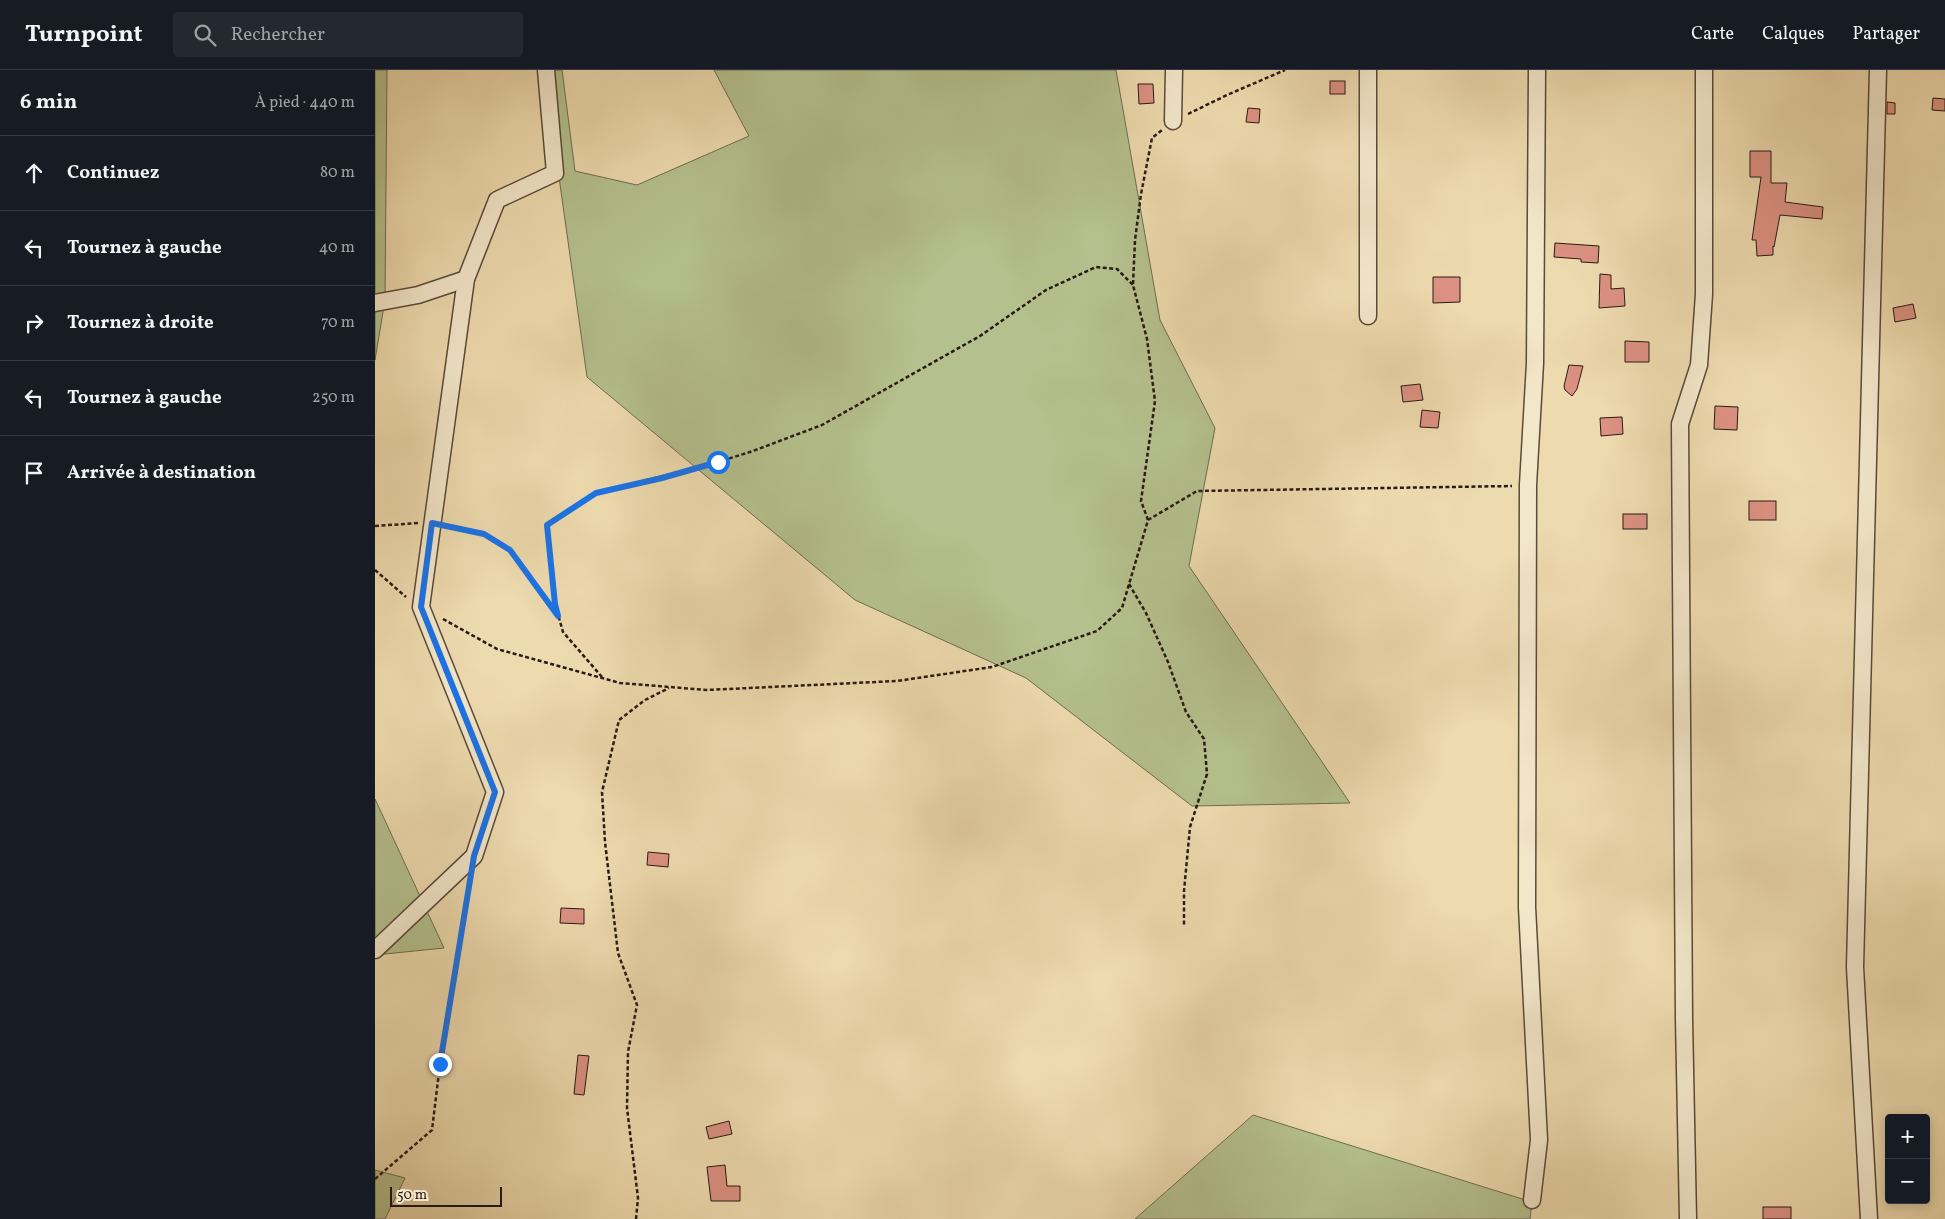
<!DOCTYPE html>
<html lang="fr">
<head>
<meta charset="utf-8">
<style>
	body { margin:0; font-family:Vollkorn,serif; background:#242831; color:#f1f3f6 }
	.controls { position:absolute; right:15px; bottom:15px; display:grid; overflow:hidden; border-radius:5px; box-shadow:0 2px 12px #0003 }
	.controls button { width:45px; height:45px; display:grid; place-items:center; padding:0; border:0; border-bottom:1px solid #363941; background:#171b24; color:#f1f3f6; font:25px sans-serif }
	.scale { position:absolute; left:15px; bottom:12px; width:112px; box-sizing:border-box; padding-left:5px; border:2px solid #281a14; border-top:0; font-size:14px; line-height:18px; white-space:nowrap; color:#281a14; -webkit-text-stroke:4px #f3e7ca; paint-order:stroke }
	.stop { position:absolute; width:15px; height:15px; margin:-11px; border:4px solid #1a73e8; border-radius:50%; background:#fff }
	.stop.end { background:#1a73e8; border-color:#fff; box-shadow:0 1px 5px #0008 }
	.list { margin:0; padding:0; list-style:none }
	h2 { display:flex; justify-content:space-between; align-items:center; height:65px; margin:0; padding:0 20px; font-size:21px }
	h2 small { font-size:16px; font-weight:400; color:#9ea1a6 }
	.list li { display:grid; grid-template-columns:32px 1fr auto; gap:15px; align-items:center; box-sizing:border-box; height:75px; padding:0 20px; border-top:1px solid #363941 }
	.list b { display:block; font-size:19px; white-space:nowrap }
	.list em { font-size:16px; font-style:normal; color:#9ea1a6 }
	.icon { flex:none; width:28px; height:28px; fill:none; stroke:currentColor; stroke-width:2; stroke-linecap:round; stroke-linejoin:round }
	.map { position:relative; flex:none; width:1570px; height:1149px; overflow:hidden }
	header { display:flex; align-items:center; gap:30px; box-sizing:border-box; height:70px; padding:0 25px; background:#171b24; border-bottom:1px solid #363941 }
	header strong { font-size:24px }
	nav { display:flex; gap:28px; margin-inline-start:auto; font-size:18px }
	.search { width:350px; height:45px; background:#242831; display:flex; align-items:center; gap:12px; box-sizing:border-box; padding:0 18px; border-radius:5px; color:#9ea1a6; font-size:19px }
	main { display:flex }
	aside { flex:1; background:#171b24 }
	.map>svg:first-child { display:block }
	.green { fill:#b4c08d; stroke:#6e6d50 }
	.building { fill:#dc9182; stroke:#281a14 }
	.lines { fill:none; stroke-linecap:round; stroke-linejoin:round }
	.minor-casing { stroke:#594a3a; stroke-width:19 }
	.path { stroke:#281a14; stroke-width:2.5; stroke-dasharray:4 2.5; stroke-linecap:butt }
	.minor { stroke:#f3e7ca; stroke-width:16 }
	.route { stroke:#1a73e8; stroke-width:6 }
</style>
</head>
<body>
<header>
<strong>Turnpoint</strong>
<div class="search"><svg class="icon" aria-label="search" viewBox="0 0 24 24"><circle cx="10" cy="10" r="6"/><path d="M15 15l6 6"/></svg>Rechercher</div>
<nav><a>Carte</a><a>Calques</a><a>Partager</a></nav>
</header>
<main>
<aside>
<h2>6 min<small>À pied · 440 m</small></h2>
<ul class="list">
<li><svg class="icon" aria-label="ahead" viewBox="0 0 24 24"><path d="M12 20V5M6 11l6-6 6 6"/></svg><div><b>Continuez</b></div><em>80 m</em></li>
<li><svg class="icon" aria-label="left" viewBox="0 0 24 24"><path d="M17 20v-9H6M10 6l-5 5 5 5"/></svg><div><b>Tournez à gauche</b></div><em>40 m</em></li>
<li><svg class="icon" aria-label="right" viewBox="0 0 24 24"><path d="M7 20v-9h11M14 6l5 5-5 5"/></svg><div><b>Tournez à droite</b></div><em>70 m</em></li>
<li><svg class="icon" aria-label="left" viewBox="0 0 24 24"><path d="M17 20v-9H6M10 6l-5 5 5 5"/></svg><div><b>Tournez à gauche</b></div><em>250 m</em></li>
<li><svg class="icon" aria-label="arrive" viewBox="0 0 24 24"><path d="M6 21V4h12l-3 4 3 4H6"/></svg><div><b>Arrivée à destination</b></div></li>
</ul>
</aside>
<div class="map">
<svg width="1570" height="1149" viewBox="0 0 1570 1149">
	<rect width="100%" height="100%" fill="#eddaae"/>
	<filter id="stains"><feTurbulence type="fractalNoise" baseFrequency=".004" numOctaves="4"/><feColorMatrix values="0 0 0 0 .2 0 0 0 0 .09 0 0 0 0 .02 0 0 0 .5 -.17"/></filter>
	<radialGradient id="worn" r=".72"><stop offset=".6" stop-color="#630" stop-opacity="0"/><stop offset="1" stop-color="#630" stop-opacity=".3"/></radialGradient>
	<!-- green -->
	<g class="green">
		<path d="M0 0H12L10 230 0 290Z"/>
		<path d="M169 0H187L200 101 262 115 374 66 339 0H741L785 250 840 358 814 496 975 733 817 736 651 608 480 530 212 307Z"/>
		<path d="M0 729 69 878 0 885Z"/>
		<path d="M878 1045 1157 1132 1155 1149H760Z"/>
		<path d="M0 1100 30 1108 10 1149H0Z"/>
	</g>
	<!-- building -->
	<g class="building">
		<rect x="955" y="11" width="15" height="13"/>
		<path d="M763 14H778L779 33 764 34Z"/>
		<path d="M1558 28 1570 29V41L1557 40Z"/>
		<path d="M1512 32 1520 33V44H1512Z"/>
		<path d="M873 38 885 39 884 53 871 52Z"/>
		<path d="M1375 81H1396V113H1412L1410 132 1448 137 1447 149 1405 145 1399 177 1398 176V185L1382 186 1381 170H1377L1386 107H1375Z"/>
		<path d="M1180 173 1224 176 1223 193 1206 192V189L1179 187Z"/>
		<path d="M1225 204 1236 205V219L1249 218 1250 236 1224 238Z"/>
		<path d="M1058 207H1085V232L1058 233Z"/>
		<path d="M1538 234 1541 248 1520 252 1518 238Z"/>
		<path d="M1250 271 1274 272V292H1250Z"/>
		<path d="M1194 295 1208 296 1202 319 1197 326 1190 320 1189 316Z"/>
		<path d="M1045 314 1048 330 1028 332 1026 316Z"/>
		<path d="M1340 336 1363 337 1362 360 1339 359Z"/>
		<path d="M1047 340 1065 342 1063 358 1045 357Z"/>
		<path d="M1247 347 1248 364 1226 366 1225 348Z"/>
		<rect x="1374" y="431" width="27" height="19"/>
		<rect x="1248" y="444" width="24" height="15"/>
		<path d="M273 782 294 784 293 797 272 795Z"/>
		<path d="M186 838 209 839V854L185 853Z"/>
		<path d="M203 985 214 986 209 1025 199 1024Z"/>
		<path d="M354 1051 357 1064 334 1069 331 1057Z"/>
		<path d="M350 1095 352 1116H365V1131H336L332 1097Z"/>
		<rect x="1388" y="1137" width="28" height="12"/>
	</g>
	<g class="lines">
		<!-- minor casing -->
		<g class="minor-casing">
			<g id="minor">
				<path d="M993 0V246"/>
				<path d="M798 51 799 0"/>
				<path d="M0 233 43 225 91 209"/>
				<path d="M0 880 99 786 120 722 46 537 91 209 122 130 180 103 171 0"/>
				<path d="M1157 1130 1164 1070 1152 837 1153 415 1160 293 1162 0"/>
				<path d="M1313 1149 1309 949 1305 354 1324 295 1329 224V0"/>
				<path d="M1494 1149 1480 897 1503 0"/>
			</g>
		</g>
		<!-- path -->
		<g class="path">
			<path d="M813 44 852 25 910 0"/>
			<path d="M773 450 766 431 780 331 772 269 758 215 760 170 766 124 777 68 787 60"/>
			<path d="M71 455 109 465 135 479 181 543"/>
			<path d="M0 456 44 453"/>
			<path d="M0 500 31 527"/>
			<path d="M754 514 771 543 793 592 811 642 829 669 832 704 815 757 809 821V857"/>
			<path d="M68 549 122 579 245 613 332 620 522 611 617 597 722 561 747 538 773 450 822 421 1137 416"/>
			<path d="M227 607 188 562 180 534 172 455 221 423 343 392 378 381 447 355 605 266 671 220 721 197 742 199 758 215"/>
			<path d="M0 1109 57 1060 65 994 95 812"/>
			<path d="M261 1149 263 1128 252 1038 253 982 262 935 243 883 230 772 227 722 244 650 270 630 294 618"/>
		</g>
		<!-- minor -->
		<use href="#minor" class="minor"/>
	</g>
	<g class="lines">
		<!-- route -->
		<path class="route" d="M65 994 99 786 120 722 46 537 57 453 109 464 135 480 183 546 180 534 172 455 221 423 287 408 343 392"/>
	</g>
	<rect width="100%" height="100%" filter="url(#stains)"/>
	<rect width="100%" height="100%" fill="url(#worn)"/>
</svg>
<div class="controls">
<button>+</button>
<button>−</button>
</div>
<div class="scale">50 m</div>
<div class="stop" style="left:343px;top:392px"></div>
<div class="stop end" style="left:65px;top:994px"></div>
</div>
</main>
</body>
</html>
